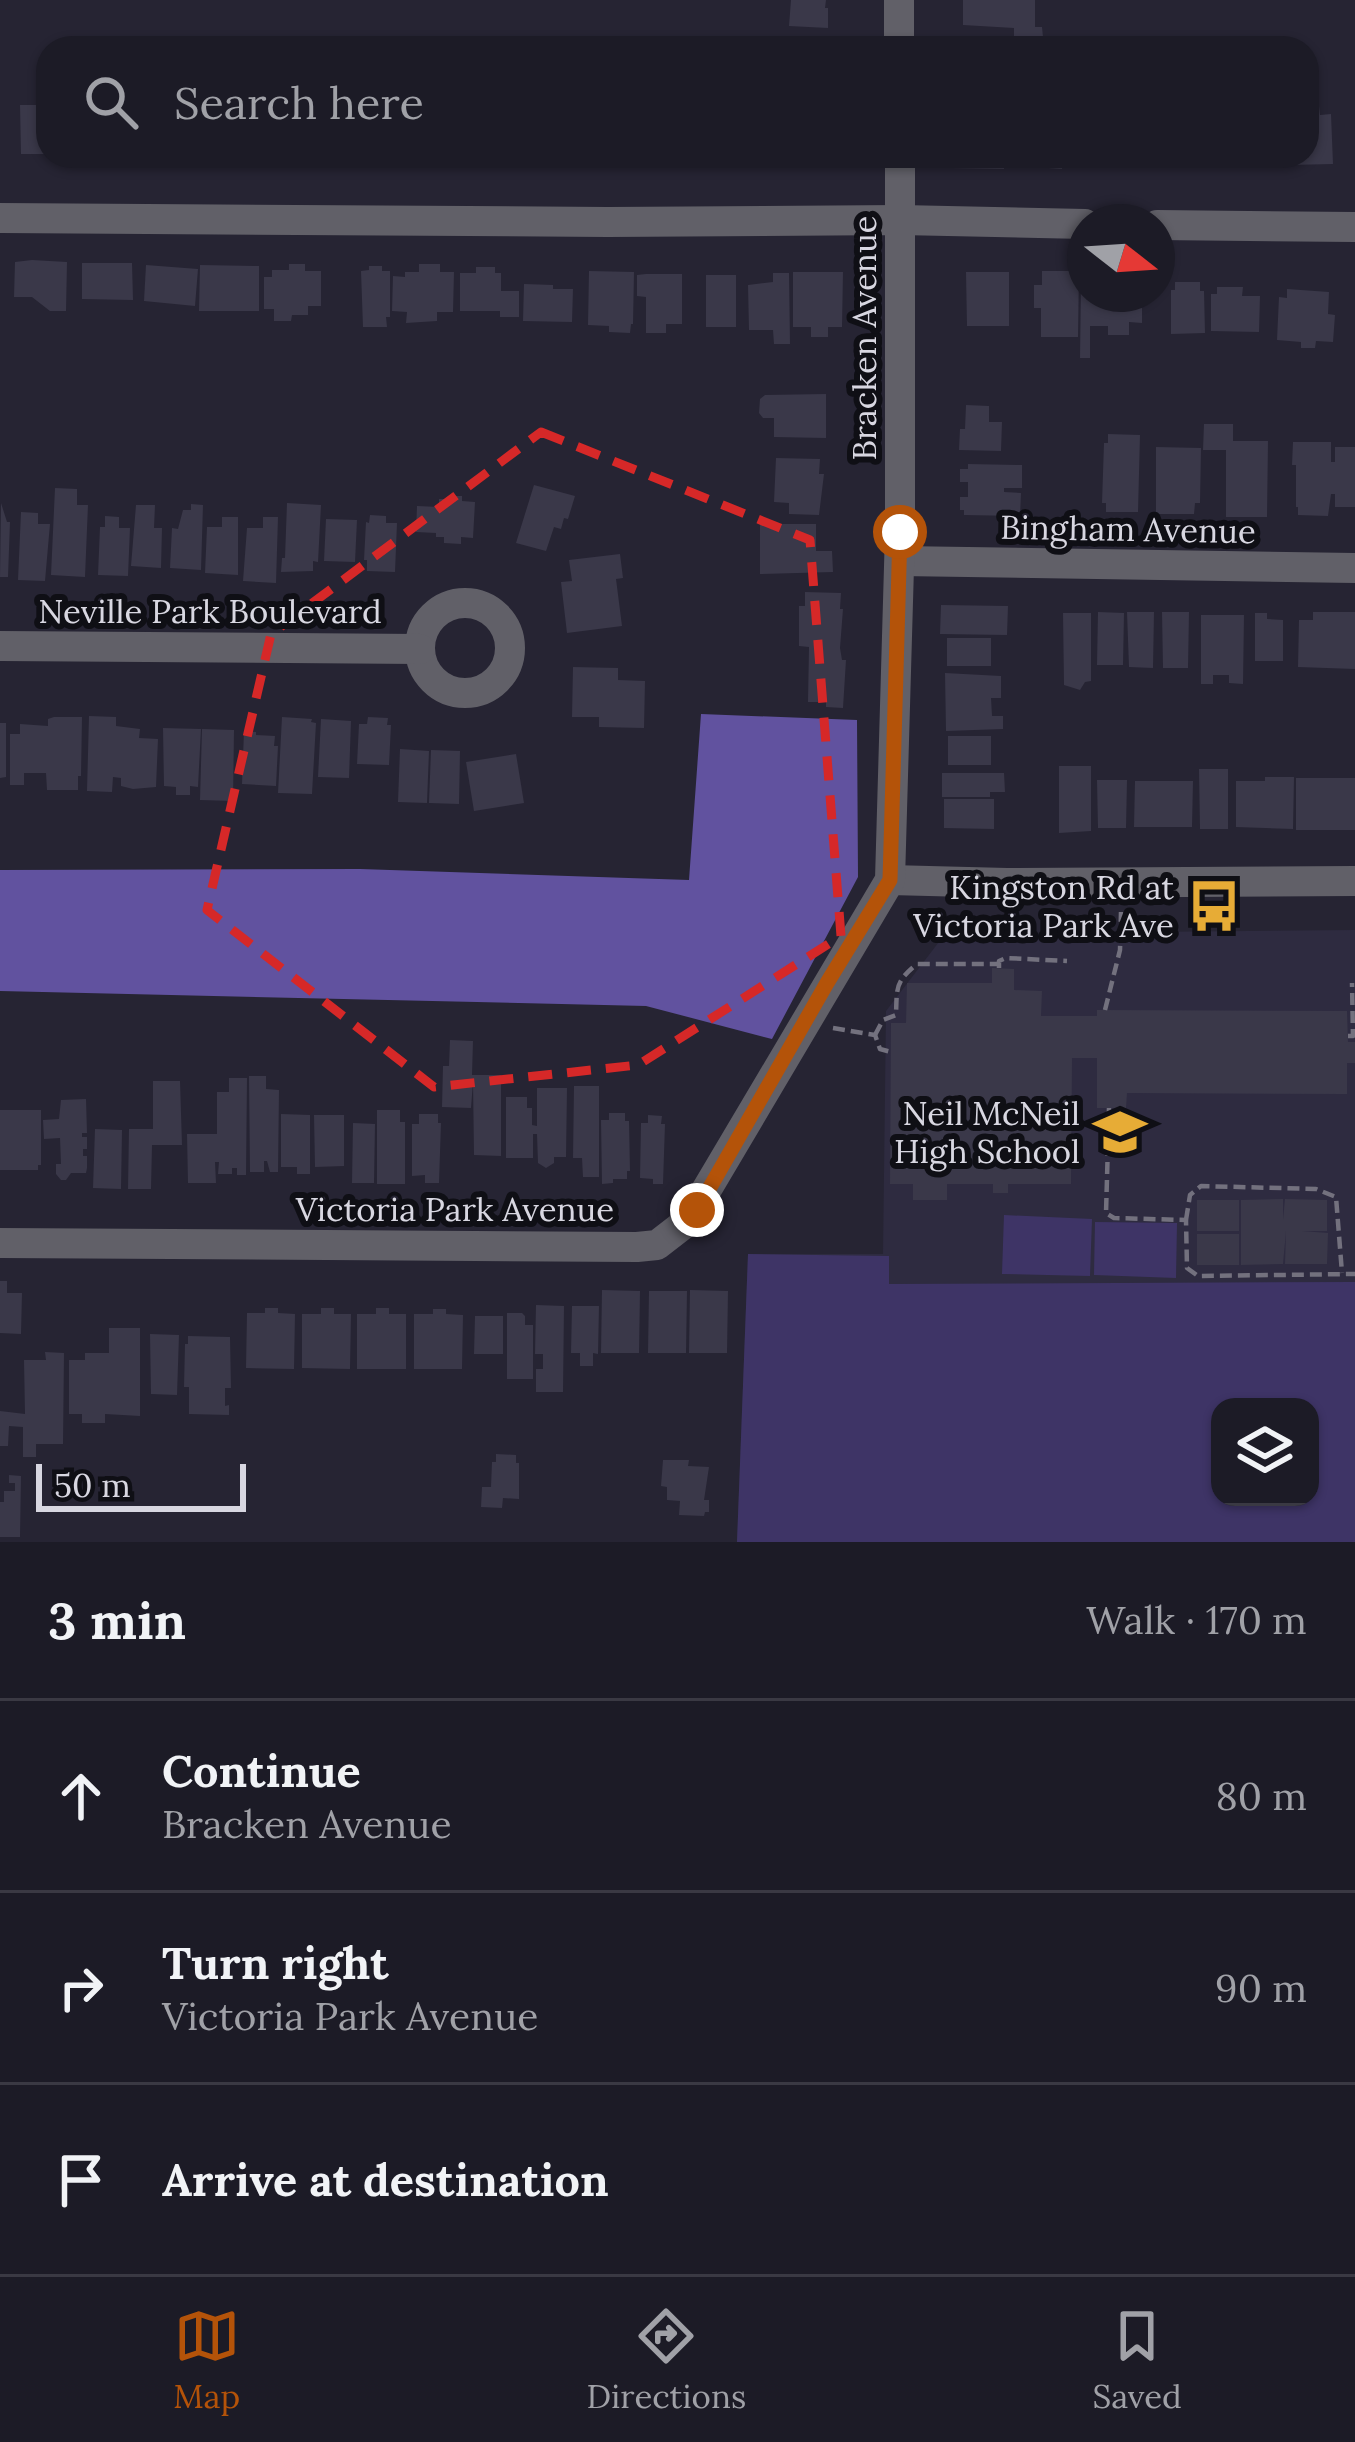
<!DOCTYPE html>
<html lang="en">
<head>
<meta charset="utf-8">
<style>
	body { margin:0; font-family:Lora,serif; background:#25242e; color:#f1f3f6 }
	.controls { position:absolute; right:36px; bottom:36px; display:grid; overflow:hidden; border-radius:24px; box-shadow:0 3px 9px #0004 }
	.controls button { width:108px; height:108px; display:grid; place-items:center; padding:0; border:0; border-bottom:3px solid #3a3943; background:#1c1b26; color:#f1f3f6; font:60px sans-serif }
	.compass { position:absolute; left:1067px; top:204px; width:108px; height:108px; border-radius:50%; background:#1c1b26; box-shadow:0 3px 9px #0004; rotate:107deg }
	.scale { position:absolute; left:36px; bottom:30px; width:210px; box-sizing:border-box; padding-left:12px; border:6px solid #d8d7e1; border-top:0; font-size:33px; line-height:42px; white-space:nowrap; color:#d8d7e1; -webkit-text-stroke:9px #0f0f15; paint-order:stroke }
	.stop { position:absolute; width:36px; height:36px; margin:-27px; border:9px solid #b45309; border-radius:50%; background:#fff }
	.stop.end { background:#b45309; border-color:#fff; box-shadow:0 3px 12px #0008 }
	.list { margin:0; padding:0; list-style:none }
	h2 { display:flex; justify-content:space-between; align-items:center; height:156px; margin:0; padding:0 48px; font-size:51px }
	h2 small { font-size:39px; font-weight:400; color:#a0a1a7 }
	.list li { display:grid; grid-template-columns:78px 1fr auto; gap:36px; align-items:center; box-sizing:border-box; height:192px; padding:0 48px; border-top:3px solid #3a3943 }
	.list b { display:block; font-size:45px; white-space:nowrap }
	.list p { margin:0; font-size:39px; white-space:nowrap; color:#a0a1a7 }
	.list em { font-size:39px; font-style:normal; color:#a0a1a7 }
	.icon { flex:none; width:66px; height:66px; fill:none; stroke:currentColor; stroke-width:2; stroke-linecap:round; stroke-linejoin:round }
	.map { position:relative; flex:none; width:1355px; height:1542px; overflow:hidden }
	.search { position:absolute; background:#1c1b26; box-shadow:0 3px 9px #0004; left:36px; right:36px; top:36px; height:132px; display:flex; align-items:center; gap:30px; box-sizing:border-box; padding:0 42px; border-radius:36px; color:#a0a1a7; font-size:45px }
	.sheet { height:732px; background:#1c1b26 }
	nav { display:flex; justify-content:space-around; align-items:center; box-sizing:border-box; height:168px; border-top:3px solid #3a3943; background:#1c1b26; font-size:33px; color:#a0a1a7 }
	nav a { display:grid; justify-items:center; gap:6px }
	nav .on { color:#b45309 }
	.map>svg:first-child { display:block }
	.built { fill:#2e2b40; fill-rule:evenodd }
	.green { fill:#3e3466; fill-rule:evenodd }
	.forest { fill:#61529f }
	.building { fill:#3a3849 }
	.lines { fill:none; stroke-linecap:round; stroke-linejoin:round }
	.path { stroke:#73717e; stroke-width:4.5; stroke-dasharray:12 6; stroke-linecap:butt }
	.minor { stroke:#616068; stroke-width:30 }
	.route { stroke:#b45309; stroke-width:15 }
	.marked { fill:none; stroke:#d62828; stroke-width:9; stroke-dasharray:24 15; stroke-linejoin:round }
	.labels { text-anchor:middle; stroke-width:12; stroke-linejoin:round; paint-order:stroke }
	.street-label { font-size:33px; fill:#d8d7e1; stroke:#0f0f15 }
	.poi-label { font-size:33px; fill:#d8d7e1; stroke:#0f0f15; text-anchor:end }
</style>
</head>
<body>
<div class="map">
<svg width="1355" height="1542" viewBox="0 0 1355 1542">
	<rect width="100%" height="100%" fill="#262433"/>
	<!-- built -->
	<path class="built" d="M1355 930V1542H737L748 1254H883L886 1011 945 934ZM1220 1407H1310V1497H1220Z"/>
	<!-- green -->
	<g class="green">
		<path d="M1004 1215 1092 1219 1090 1276 1002 1274Z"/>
		<path d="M1095 1222 1177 1223 1176 1278 1094 1275Z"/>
		<path d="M748 1254 889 1256V1284L1355 1282V1542H737ZM1310 1407V1497H1220V1407Z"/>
	</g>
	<!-- forest -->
	<path class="forest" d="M701 714 857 720 858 877 772 1039 646 1006 0 991V870L360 869 689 880Z"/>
	<!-- building -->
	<g class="building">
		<path d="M791 0H826L825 8H828V28L789 26Z"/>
		<path d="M963 0H1035V27H1042L1043 37H1014V28L963 25Z"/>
		<path d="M37 86H48V154H21L20 105H37Z"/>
		<path d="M1319 106 1320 115 1331 114 1333 164 1290 165V156H1307V107Z"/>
		<rect x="289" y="156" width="22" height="6"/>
		<rect x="626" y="156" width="20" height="7"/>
		<path d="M665 156H710V163L665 162Z"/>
		<path d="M746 156H779V165L746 166Z"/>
		<rect x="814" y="156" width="21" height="10"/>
		<path d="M950 156H1004V169L950 168Z"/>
		<path d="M1020 156H1062V169L1020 166Z"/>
		<rect x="1107" y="156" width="34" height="4"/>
		<rect x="1225" y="156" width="46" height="8"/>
		<path d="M32 260 67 262 66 311H50L32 297H14L15 262Z"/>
		<path d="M82 263H132L133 300 82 299Z"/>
		<path d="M289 264H305V271H321V306H308V315H292L291 321H274V309H264V277H272V270H289Z"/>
		<path d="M419 264H440V272H454L453 312H437V321L406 323 407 312 392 311 393 276 405 277V272H419Z"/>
		<path d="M146 265 198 269 195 306 144 301Z"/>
		<path d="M200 265 259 266V311H199Z"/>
		<path d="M369 266H382V271H390V317H386L387 327H363L361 271 369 270Z"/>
		<path d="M476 267H495V273H501V291H519V317H500V311H460V273H476Z"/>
		<path d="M589 271 634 272 633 324H631L630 333 609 332V326L588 325Z"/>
		<path d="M1042 271H1079L1078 337H1041V308H1034V285H1042Z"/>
		<path d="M793 272H843L842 327H828V337H811V327H793Z"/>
		<path d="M966 272H1009V326H967Z"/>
		<path d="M773 273H789L790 344H774L773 330H749L748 285 773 282Z"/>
		<path d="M646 274H682V324H666V333H646V297L637 296V275Z"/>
		<rect x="706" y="275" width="30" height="52"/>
		<path d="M1081 282H1085V294H1142V323L1129 322V335H1108V326H1090V358H1080Z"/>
		<path d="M1175 282H1200V291H1204L1205 333 1171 334V290H1175Z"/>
		<path d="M524 284 553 285V289H573L572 322 523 321Z"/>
		<path d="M1217 287H1243L1242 296H1260L1259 332 1211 331V294H1217Z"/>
		<path d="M1287 289 1329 292 1328 314 1335 315 1333 342 1316 341 1315 348H1301V342L1277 340 1279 297 1287 298Z"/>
		<path d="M826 394V438L774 437V418H763L759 413 760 399 765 395Z"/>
		<path d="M966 405 989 406V422H1002L1001 451 959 450 960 429H965Z"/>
		<path d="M1204 424H1233V441H1268L1267 517H1226V450H1203Z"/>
		<path d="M1108 434 1140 435 1138 512H1106V503H1102L1104 443H1108Z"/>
		<path d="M1293 442H1331V462H1335V447H1355V507H1335V494H1331L1328 516 1298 515V507H1296V465H1292Z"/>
		<path d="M1156 447 1201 448 1200 503H1195L1194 514H1156Z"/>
		<path d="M776 458 820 459 819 474H824L819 515 789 514V503L774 502Z"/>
		<path d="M968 464 1022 465V488H1004V492L1021 493 1020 516 964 515V510H960V497H968V482H960V469H968Z"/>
		<path d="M534 485 575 496 568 519 564 518 561 529 554 527 546 551 516 543Z"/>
		<path d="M55 488 77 489V505H88L85 577 51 575Z"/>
		<path d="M448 496H462V501L475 502 473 538 461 537V544L444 543V537H436V533L416 532 417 506 439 507V499H449Z"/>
		<path d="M1 503 7 522H10L8 577H0Z"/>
		<path d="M287 503 321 505 318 562 313 561V571L281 572 282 558H285Z"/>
		<path d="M191 504 203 505 201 570 170 568 172 528 178 529 183 510H191Z"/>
		<path d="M136 505H155L154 528H162L161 568 131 566Z"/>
		<path d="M21 512 38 513V524H50L45 581 18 580Z"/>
		<path d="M370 515 386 516V523H397L395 572 367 571V560H364L366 522 369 523Z"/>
		<path d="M105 516 119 517V528H130L128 576 98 575 100 527H105Z"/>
		<path d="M222 517H238V575L205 573 207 527H222Z"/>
		<path d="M263 517H278L276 583 243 581 247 528H263Z"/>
		<path d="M326 519 357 520 355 562 324 561Z"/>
		<path d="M760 524H816V551H832L833 572 760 574Z"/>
		<path d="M620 554 623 578 616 579 622 626 567 633 561 582 572 581 569 560Z"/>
		<path d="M805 592 841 593 840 609H843L840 648 842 660H846L843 708 826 707V702H808L809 647 799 646V606H805Z"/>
		<path d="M941 605 1008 606 1007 635 940 634Z"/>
		<path d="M1098 612 1124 613 1123 665H1097Z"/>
		<path d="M1127 612H1154L1153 668 1129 667Z"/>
		<path d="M1162 612H1189L1188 668H1163Z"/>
		<path d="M1313 612H1355V669L1298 667 1299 620H1313Z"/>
		<path d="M1063 613H1091V681L1085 682 1080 690 1064 685Z"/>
		<path d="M1255 613H1267V619L1283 620V661H1255Z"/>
		<path d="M1201 615H1244L1243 684 1229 683V675H1213V684H1201Z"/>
		<rect x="947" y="638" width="44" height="28"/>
		<path d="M573 667 618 668V680L645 681 644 728 599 727V717H572Z"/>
		<path d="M945 673 1001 676V698H991L992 716H1003V729L946 731Z"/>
		<path d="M89 716 116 717V726L140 729 139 738 158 739 156 787 133 789 121 786V778L113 777 112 792 87 791Z"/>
		<path d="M54 717H82L81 776H78V790H47L46 773H24V785H10V734H20V724L48 726V719Z"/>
		<path d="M282 717 312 719 311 722 316 723 312 794 278 793Z"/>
		<path d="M368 717 388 718 387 725H391L389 765 357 764 359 724H367Z"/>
		<path d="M321 719 351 721 349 778 318 777Z"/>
		<path d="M0 723H6V777L0 778Z"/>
		<path d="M163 728 201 729 198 787 190 786V795H176V787L164 786Z"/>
		<path d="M202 729 234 730 233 801 200 800Z"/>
		<path d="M244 731 256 732V735L275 736 274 746H278L276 786 242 784Z"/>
		<rect x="948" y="736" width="43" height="29"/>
		<path d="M400 749 429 751 427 803 398 802Z"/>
		<path d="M431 750 460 751 459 804 429 803Z"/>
		<path d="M516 754 524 803 474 811 466 762Z"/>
		<path d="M1059 766H1091V831L1059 833Z"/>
		<path d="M1199 769H1228V829H1200Z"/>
		<path d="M942 773H1004L1005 792H990V797H942Z"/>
		<path d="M1265 777H1294L1293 829 1236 827V781H1265Z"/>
		<rect x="1296" y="778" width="59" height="52"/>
		<path d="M1097 780H1127L1126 828H1098Z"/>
		<path d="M1135 781H1193L1192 827H1134Z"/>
		<path d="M944 799H994V829L944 828Z"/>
		<path d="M992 968 1014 969V990L1042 991 1041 1016H1097V1010L1347 1011 1348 1042H1355V1063H1347V1094L1127 1093 1126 1108H1097V1058H1072L1071 1184H1008V1193H993V1184H947V1200H913V1184H890L891 1023H906L907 983H992Z"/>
		<path d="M450 1040 473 1041 472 1075H501V1156L474 1155 473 1082 471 1108 442 1107 443 1066H449Z"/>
		<path d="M249 1076H266V1089L279 1090 278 1172H270L267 1161H264V1172H250Z"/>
		<path d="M229 1078H247L246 1175H237V1168H232V1174H218L219 1162H215L216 1183H188L187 1134H217V1092H229Z"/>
		<path d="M153 1081H180L182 1145H152L151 1189H128L129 1129H153Z"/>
		<path d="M574 1086H599V1177H583L582 1158H573Z"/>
		<path d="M537 1088H567L566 1157H554V1163L546 1168 538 1163 537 1134H533V1158H506V1097H527V1108H532V1125L537 1126Z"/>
		<path d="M86 1099 87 1133H82V1137H87V1149H83V1156H87V1168L86 1173H71L66 1180H61L56 1174V1164H61L60 1138 44 1139 43 1120 59 1119 61 1100Z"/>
		<path d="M0 1110H41V1165H38V1170H0Z"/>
		<path d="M377 1110H400V1122H405V1184H377Z"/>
		<path d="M609 1113H625V1121H629L630 1171H627V1179H613V1183L602 1184 601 1120H609Z"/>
		<path d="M281 1114 310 1115V1174H297V1167H281Z"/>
		<path d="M419 1114H438V1123H441L439 1183H425V1175L412 1176V1124H419Z"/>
		<path d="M314 1115H344V1166L315 1167Z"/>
		<path d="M648 1115 662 1116 661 1124H665L663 1184H653V1179L640 1178 641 1123H648Z"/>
		<path d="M353 1123 375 1124 374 1183H352Z"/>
		<path d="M95 1129 122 1130 121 1189 93 1188Z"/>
		<path d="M1283 1199V1220L1285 1199 1327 1200V1231H1302L1328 1233 1327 1264H1285L1286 1231 1283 1264 1241 1265V1200Z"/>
		<rect x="1197" y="1200" width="42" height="31"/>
		<rect x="1197" y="1234" width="42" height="31"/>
		<path d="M0 1281H7V1293H22L21 1334 0 1333Z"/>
		<path d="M602 1290 640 1291 639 1353H601Z"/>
		<path d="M690 1290 728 1291 727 1353H689Z"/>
		<path d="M649 1291H687L686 1353H648Z"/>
		<path d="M536 1305 564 1306 563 1392H536V1369H543V1354H535Z"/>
		<path d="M572 1306H599L598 1354 593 1353V1366H580V1353H571Z"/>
		<path d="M265 1308H278V1313L295 1314 294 1369 246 1368 247 1313H265Z"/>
		<path d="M321 1308H334V1314H351L350 1369 302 1368V1314H321Z"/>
		<path d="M376 1308H389V1314H406V1369H357V1314H376Z"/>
		<path d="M433 1309H446V1314L463 1315 462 1369H414V1314H433Z"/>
		<path d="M507 1313H522L525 1316V1325H533V1379H507Z"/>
		<path d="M475 1316H503V1354H474Z"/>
		<path d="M109 1328H140V1416L105 1414V1423H82V1414H69V1360H85V1353H109Z"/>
		<path d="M150 1334 179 1335 177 1395 151 1394Z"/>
		<path d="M188 1336 230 1337 231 1388H225V1406L229 1405V1415L189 1414V1387H184L185 1344H188Z"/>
		<path d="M45 1352 64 1353 63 1444H36V1457H23V1427L9 1426 8 1446H0V1411L25 1414 24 1360H46Z"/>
		<path d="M496 1454 516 1455V1463H519V1499L503 1498 502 1508 481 1507 482 1487H491L492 1462H496Z"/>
		<path d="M663 1460H689L688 1466 709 1467 704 1500H709V1512H705L704 1516 679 1515 680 1501 667 1500V1487L661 1486Z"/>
		<path d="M9 1475 21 1476 20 1537H0V1502H4V1491H15V1483H9Z"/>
	</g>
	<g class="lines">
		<!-- path -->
		<g class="path">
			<path d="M999 968V961L1006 958 1067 961"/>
			<path d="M1105 1010 1120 950 1121 912"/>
			<path d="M833 1028 875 1035 880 1049 891 1052"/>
			<path d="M875 1035 883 1020 896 1015C897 987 895 982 917 964H999"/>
			<path d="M1348 1036H1353L1352 983"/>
			<path d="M1109 1108 1106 1213 1114 1218 1186 1220 1187 1268 1198 1276 1355 1274"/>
			<path d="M1186 1220 1190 1195 1201 1186 1316 1189 1336 1197 1342 1273"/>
		</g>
		<!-- minor -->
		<g class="minor">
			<path d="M899 0V48"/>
			<path d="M0 218 608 222 901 220 1085 224"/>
			<path d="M1157 225 1355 227"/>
			<path d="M900 561 1355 568"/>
			<circle cx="465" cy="648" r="45"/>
			<path d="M0 646 420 649"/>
			<path d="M890 880 1007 883 1355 881"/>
			<path d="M0 1243 637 1247 657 1245 688 1221 890 880 900 532V156"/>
		</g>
	</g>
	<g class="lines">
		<!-- route -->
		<path class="route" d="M697 1210 827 983 890 880 900 532"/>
	</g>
	<!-- marked area -->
	<path class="marked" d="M541 432 810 540 841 936 638 1065 434 1087 207 910 271 634Z"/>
	<!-- icons -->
	<defs>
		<g id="bus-bare" transform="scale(4.14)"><path d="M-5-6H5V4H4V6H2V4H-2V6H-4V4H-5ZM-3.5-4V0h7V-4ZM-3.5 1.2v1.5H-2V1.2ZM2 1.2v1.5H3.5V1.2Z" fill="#e7ac36" stroke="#0f0f15" stroke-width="2.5" paint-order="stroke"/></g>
		<g id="school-bare" transform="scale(4.14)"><path d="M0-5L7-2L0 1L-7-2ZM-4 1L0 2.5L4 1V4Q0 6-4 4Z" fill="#e7ac36" stroke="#0f0f15" stroke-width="2.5" paint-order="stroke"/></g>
	</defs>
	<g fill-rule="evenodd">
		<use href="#bus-bare" x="1214" y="906"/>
		<use href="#school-bare" x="1120" y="1132"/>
	</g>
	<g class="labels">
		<!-- street labels -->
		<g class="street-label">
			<text transform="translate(864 338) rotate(-90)" y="12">Bracken Avenue</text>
			<text transform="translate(1128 529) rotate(1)" y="12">Bingham Avenue</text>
			<text x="210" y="623">Neville Park Boulevard</text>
			<text x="455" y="1221">Victoria Park Avenue</text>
		</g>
		<!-- poi labels -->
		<g class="poi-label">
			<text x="1174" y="899">Kingston Rd at<tspan x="1174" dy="38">Victoria Park Ave</tspan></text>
			<text x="1080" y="1125">Neil McNeil<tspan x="1080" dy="38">High School</tspan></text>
		</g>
	</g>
</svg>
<div class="controls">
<button><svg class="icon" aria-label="layers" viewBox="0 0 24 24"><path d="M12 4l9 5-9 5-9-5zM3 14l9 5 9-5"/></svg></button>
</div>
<svg class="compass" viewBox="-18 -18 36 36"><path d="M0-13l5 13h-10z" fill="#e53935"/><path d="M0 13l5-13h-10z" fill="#a0a1a7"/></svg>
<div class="scale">50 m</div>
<div class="stop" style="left:900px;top:532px"></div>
<div class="stop end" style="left:697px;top:1210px"></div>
<div class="search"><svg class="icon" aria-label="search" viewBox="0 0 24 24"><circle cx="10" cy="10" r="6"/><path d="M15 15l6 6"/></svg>Search here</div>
</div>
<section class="sheet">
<h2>3 min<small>Walk · 170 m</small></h2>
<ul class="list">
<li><svg class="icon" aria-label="ahead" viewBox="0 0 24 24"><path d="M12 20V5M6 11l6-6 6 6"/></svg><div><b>Continue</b><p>Bracken Avenue</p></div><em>80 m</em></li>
<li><svg class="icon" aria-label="right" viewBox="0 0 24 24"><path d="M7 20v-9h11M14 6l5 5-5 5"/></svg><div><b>Turn right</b><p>Victoria Park Avenue</p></div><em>90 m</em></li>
<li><svg class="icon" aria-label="arrive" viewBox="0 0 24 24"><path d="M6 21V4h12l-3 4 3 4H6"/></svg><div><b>Arrive at destination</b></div></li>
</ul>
</section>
<nav>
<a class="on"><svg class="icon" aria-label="map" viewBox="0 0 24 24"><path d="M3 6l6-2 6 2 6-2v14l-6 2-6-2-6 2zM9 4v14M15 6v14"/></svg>Map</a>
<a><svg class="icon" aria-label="directions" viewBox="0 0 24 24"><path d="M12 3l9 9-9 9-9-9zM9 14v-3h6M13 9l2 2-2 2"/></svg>Directions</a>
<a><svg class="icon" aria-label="saved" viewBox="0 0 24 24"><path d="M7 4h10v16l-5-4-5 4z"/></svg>Saved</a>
</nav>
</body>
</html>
